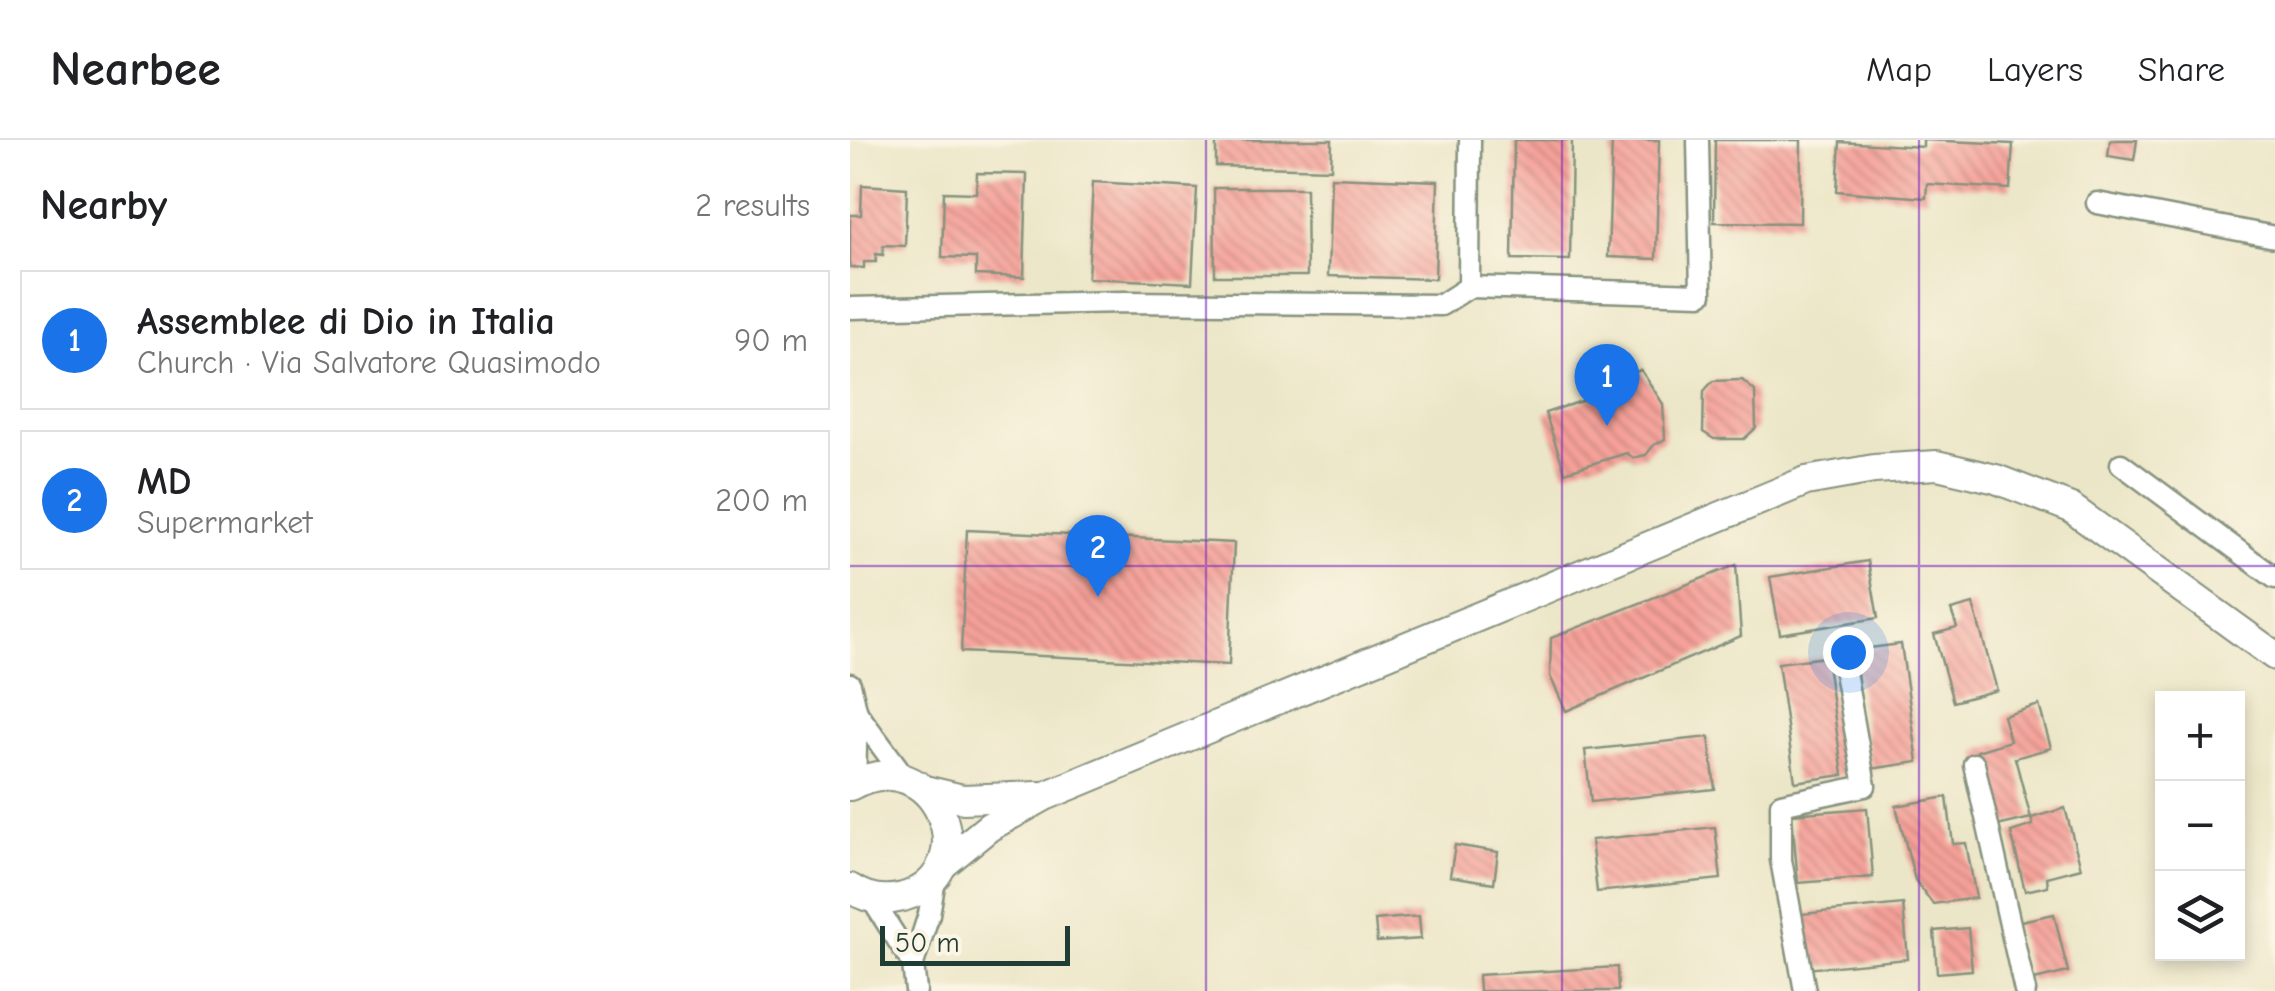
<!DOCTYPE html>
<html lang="en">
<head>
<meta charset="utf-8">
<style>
	body { margin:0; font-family:"Comic Neue",sans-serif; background:#f2f2f2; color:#202124 }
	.controls { position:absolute; right:30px; bottom:30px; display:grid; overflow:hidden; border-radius:0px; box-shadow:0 5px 15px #0003 }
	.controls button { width:90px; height:90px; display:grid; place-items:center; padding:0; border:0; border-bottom:2px solid #e0e0e0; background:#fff; color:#202124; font:50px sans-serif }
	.scale { position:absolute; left:30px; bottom:25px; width:190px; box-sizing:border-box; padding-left:10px; border:5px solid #1f3d34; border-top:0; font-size:28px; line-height:35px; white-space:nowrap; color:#1f3d34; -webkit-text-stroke:8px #fcf5e5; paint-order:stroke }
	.you { position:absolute; left:998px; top:512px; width:35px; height:35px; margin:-25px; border:8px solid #fff; border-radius:50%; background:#1a73e8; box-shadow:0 0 0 15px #1a73e833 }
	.badge { display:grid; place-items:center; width:65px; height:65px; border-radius:50%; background:#1a73e8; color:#fff; font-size:32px; font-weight:700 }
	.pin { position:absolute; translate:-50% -82px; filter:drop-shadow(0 2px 5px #0008) }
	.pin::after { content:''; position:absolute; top:52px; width:35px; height:30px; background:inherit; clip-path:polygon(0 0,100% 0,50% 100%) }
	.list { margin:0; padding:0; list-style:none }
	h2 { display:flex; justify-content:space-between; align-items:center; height:130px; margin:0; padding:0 40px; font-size:42px }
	h2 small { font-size:32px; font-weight:400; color:#757577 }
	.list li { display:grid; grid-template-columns:65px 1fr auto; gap:30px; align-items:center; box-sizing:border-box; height:140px; margin:0 20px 20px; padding:0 20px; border:2px solid #e0e0e0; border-radius:0px }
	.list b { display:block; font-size:38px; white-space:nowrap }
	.list p { margin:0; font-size:32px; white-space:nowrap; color:#757577 }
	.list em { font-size:32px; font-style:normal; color:#757577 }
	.icon { flex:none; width:55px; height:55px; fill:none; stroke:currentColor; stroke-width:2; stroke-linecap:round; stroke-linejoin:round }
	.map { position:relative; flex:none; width:1425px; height:851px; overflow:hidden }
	header { display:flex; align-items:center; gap:60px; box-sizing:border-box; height:140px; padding:0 50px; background:#fff; border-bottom:2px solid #e0e0e0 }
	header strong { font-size:48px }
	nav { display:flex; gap:55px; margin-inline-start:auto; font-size:35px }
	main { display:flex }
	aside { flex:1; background:#fff }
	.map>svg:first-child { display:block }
	.building { fill:url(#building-back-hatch) }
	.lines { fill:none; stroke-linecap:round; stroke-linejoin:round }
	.street-casing { stroke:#86927e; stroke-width:25 }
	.secondary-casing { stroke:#86927e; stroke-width:32 }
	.street { stroke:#fff; stroke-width:20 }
	.secondary { stroke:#fff; stroke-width:28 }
	.grid { fill:none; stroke:#7b2cbf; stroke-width:2.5; stroke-opacity:0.55 }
</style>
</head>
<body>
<header>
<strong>Nearbee</strong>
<nav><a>Map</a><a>Layers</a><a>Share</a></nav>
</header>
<main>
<aside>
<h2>Nearby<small>2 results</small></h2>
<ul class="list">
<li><span class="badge">1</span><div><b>Assemblee di Dio in Italia</b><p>Church · Via Salvatore Quasimodo</p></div><em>90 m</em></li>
<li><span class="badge">2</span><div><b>MD</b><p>Supermarket</p></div><em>200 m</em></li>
</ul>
</aside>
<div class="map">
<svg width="1425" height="851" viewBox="0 0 1425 851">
	<defs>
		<pattern id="building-back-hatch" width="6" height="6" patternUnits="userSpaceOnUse" patternTransform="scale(2.5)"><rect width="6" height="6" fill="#f6a199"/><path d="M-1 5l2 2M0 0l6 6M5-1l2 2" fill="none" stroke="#c7847e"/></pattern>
	</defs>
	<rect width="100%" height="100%" fill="#fcf5e5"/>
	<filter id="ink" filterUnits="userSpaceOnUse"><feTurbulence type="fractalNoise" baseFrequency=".01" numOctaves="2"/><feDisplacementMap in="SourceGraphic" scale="20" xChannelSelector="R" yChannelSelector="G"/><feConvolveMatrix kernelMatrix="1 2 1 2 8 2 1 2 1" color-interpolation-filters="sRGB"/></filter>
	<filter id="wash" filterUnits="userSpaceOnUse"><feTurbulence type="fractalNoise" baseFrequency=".0048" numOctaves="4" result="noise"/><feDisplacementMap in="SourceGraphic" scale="40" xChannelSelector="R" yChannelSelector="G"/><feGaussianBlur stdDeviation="2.25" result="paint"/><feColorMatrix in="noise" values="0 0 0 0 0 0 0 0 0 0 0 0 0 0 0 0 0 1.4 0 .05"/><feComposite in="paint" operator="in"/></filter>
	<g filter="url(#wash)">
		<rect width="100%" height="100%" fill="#ece6c8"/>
		<g id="blocks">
			<!-- building -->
			<g class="building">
				<path d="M366 0H482L481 29 366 26Z"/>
				<path d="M664 0H722L720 120 662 119Z"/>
				<path d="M762 0H809L806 119 758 117Z"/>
				<path d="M865 0H951L950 83 864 82Z"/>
				<path d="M1073 0 1163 4 1160 49 1077 44 1076 58 987 51 990 2 1073 7Z"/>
				<path d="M1260 0H1287L1284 20 1258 16Z"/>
				<path d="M127 33 177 34 174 137 126 135V118L92 117 94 52 126 53Z"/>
				<path d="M481 37 588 41 585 139 478 136Z"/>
				<path d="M243 42 347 48 342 143 238 138Z"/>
				<path d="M12 45 57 48 55 106 33 105V115L26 114V122H14V128L0 127V75H11Z"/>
				<path d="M364 48H456L457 136H365Z"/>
				<path d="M791 230 813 264 815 299 804 305 796 315 783 318 777 313 715 332 695 273 756 253 753 243Z"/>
				<path d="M892 240 905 251 906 288 894 299H864L853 292 854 251 863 241Z"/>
				<path d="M117 390 384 403 379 525 111 512Z"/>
				<path d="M1018 421 1028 478 930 494 920 437Z"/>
				<path d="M886 425 891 496 716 571 700 536 701 498Z"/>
				<path d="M1123 464 1147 550 1103 562 1084 494 1107 488 1101 470Z"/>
				<path d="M1051 504 1068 622 1020 629 1004 510Z"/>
				<path d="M976 517 993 635 945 642 928 523Z"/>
				<path d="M1189 565 1201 608 1165 618 1181 678 1147 686 1127 611 1160 601 1153 576Z"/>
				<path d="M859 597 865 649 741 662 735 610Z"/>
				<path d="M1097 657 1103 704 1116 703 1126 758 1083 764 1065 740 1046 666Z"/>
				<path d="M1017 668 1023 737 948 743 942 674Z"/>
				<path d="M1215 668 1231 728 1197 737 1198 746 1175 751 1161 692 1183 685 1181 678Z"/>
				<path d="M865 687 871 739 747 752 741 700Z"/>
				<path d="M605 705 648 712 644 743 600 736Z"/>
				<path d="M1053 764 1058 819 956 829 951 774Z"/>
				<path d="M1204 774 1218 832 1180 841 1166 782Z"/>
				<path d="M569 776 571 799 527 802 525 780Z"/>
				<path d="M1118 788 1122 830 1087 833 1084 791Z"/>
				<path d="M767 827 768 851H629L628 835Z"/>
			</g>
		</g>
	</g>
	<g filter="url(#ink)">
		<use href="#blocks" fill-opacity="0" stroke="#86927e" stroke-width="2.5"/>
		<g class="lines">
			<!-- street casing -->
			<g class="street-casing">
				<g id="street">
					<path d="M1247 63 1425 97"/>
					<path d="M619 147 620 0"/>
					<path d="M0 168 275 162 591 165 619 147 851 154 848 0"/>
					<path d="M1271 324 1425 438"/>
					<path d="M0 544 7 573 5 643"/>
					<path d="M7 573 56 639"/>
					<path d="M1124 624 1175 851"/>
					<path d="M21 758 63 824 66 851"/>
					<path d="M63 824 79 774 86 734"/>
					<path d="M955 851 931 720V664L1015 646 992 515"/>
				</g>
			</g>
			<!-- secondary casing -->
			<g class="secondary-casing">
				<g id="secondary">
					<path d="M0 646C86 598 139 732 53 757 34 762 16 759 0 748"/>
					<path d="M75 650 113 659 188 656"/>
					<path d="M91 726 139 687 195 656 956 341 1024 329 1087 325 1146 339 1221 368 1425 516"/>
				</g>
			</g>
			<!-- street -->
			<use href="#street" class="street"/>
			<!-- secondary -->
			<use href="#secondary" class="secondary"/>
		</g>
	</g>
	<!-- grid -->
	<path class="grid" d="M356 0V851M712 0V851M1069 0V851M0 426H1425"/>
</svg>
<div class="controls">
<button>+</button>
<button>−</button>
<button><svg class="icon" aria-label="layers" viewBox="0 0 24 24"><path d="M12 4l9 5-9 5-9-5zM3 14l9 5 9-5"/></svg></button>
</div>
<div class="scale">50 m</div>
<div class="you"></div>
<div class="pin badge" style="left:757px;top:286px">1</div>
<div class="pin badge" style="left:248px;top:457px">2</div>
</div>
</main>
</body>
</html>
